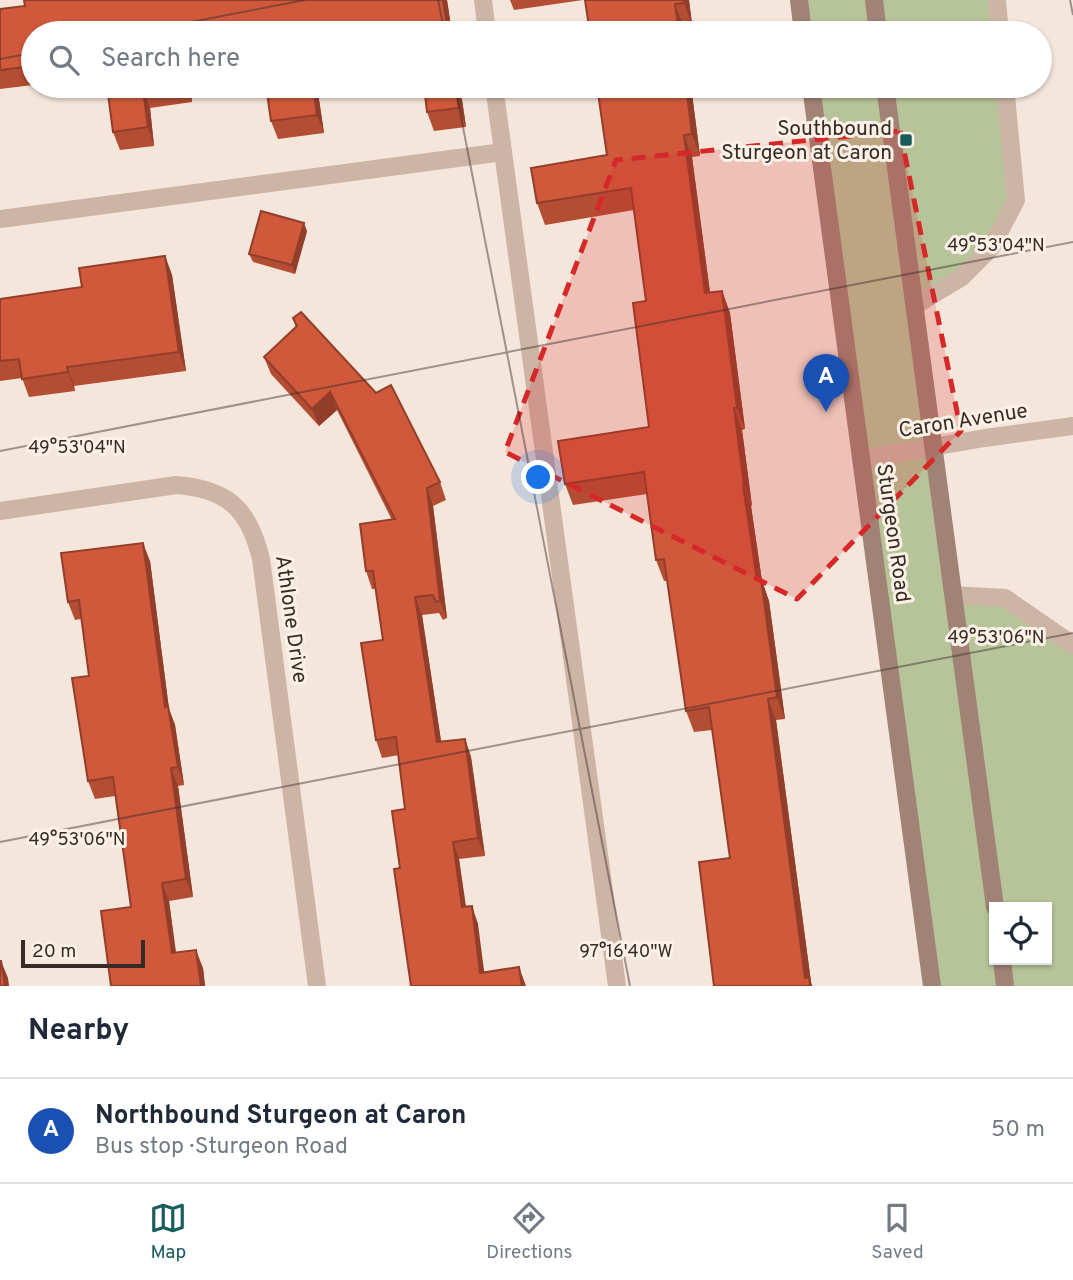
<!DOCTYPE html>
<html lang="en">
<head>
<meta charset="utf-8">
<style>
	body { margin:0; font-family:Overpass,sans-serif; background:#f6f6f7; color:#1f2937 }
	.controls { position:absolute; right:21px; bottom:21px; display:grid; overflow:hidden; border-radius:0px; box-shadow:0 2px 5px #0004 }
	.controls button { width:63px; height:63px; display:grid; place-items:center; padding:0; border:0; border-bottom:2px solid #e0e1e3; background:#fff; color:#1f2937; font:35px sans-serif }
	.scale { position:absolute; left:21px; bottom:18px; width:124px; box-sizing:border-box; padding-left:7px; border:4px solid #382b27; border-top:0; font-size:19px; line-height:24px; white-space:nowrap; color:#382b27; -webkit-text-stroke:5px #fbf1e7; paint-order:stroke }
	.you { position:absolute; left:539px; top:478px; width:24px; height:24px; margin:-18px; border:5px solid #fff; border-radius:50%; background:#1a73e8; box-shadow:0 0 0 10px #1a73e833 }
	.badge { display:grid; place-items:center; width:46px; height:46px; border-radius:50%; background:#195c5d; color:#fff; font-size:23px; font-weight:700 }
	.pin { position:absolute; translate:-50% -58px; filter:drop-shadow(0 2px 4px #0008) }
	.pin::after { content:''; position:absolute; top:37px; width:24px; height:21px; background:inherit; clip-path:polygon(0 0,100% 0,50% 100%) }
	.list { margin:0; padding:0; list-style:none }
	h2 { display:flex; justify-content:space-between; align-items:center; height:91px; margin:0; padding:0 28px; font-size:30px }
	h2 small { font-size:23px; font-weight:400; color:#747a83 }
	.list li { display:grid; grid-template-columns:46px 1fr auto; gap:21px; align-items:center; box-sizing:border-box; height:105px; padding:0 28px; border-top:2px solid #e0e1e3 }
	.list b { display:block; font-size:26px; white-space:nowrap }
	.list p { margin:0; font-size:23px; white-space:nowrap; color:#747a83 }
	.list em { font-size:23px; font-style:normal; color:#747a83 }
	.icon { flex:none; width:38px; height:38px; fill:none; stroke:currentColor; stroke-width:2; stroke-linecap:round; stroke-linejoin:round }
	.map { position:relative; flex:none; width:1073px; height:986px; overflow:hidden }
	.search { position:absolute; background:#fff; box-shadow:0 2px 5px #0004; left:21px; right:21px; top:21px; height:77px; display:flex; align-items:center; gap:18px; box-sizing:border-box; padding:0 24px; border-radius:38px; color:#747a83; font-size:26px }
	.sheet { height:196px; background:#fff }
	nav { display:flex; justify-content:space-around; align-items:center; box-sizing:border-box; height:98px; border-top:2px solid #e0e1e3; background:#fff; font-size:19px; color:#747a83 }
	nav a { display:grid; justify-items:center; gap:4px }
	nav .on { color:#195c5d }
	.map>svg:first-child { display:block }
	.green { fill:#b7c499; fill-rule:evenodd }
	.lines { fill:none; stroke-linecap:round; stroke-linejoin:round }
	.lane { stroke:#cdb5a5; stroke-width:18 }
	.street { stroke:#cdb5a5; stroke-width:18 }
	.secondary { stroke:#a18376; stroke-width:18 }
	.wall { fill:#b34d34 }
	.shaded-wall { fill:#923e2a }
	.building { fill:#d0593c; stroke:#923e2a; stroke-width:2 }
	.marked { fill:#d62828; fill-opacity:0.2; stroke:#d62828; stroke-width:5; stroke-dasharray:14 9; stroke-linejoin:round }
	.ticks { fill:none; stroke:#382b27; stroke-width:2; stroke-opacity:0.45 }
	.poi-dot { fill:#195c5d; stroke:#fbf1e7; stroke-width:2.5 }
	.labels { text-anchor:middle; stroke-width:6; stroke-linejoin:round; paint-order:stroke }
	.poi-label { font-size:21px; fill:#382b27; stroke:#fbf1e7; text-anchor:end }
	.street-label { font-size:21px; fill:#382b27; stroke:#fbf1e7 }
	.ticks-label { font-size:18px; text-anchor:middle; fill:#382b27; stroke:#fbf1e7; stroke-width:6; stroke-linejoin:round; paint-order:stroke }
</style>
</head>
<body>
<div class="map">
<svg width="1073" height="986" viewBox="0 0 1073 986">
	<rect width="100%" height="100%" fill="#f4e6da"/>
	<!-- green -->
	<g class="green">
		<path d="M799 0H997L1000 33H803Z"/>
		<path d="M811 86H1005L1016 200 991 248 914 306 953 594 1005 598 1073 645V986H932ZM994 907H1047V960H994Z"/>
	</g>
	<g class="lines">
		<!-- lane -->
		<g class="lane">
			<path d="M483 0 487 33"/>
			<path d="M494 86 617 986"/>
			<path d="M0 219 503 152"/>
		</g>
		<!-- street -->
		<g class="street">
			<path d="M997 0 1000 33"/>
			<path d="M914 306 962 277 991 248 1016 200 1005 86"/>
			<path d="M861 459 985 438 1073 426"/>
			<path d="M0 511 176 485C228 489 249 509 261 559L317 986"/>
			<path d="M953 595 1005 598 1073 645"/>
		</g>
		<!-- secondary -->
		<g class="secondary">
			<path d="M799 0 803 33"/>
			<path d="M874 0 878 33"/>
			<path d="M811 86 932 986"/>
			<path d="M885 86 995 907"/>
			<path d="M1002 960 1005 986"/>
		</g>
	</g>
	<!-- wall -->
	<g class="wall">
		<path d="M24 0H447L452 33H33V85L0 89V9L25 6Z"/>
		<path d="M510 0H583L514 10Z"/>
		<path d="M585 0H689L692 24 683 25 684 33H590Z"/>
		<path d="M107 86H190L192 102 150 108 154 146 120 150 113 132Z"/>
		<path d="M317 86 324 133 278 139 271 121Z"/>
		<path d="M460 86 466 127 434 131 427 112Z"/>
		<path d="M691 86 700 156 692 157 710 293 722 291 730 313 745 429 742 430 752 506H751L762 581 769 601 785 719 776 720 811 982 812 986H714L730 858 712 730 694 732 686 711 667 581H664L656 560 647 494 573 505 565 484 649 427 646 301 634 210 545 225 537 203 607 155Z"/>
		<path d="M307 231 295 274 253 262 249 254Z"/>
		<path d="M165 256 172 275 186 371 74 386 75 391 29 397 22 378 0 381V299L82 287Z"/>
		<path d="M293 318 440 482 446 500 433 506 447 618 443 620 439 613 422 615 441 742 465 739 471 757 485 856 459 859 466 906 478 924 411 986 400 868 405 809 399 755 382 758 376 740 383 640 376 589H372L366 571 392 520 337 410 319 426 271 374 264 357 296 327Z"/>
		<path d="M150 561 169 709 175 725 184 785 178 786 193 897 169 901 176 952 203 968 205 986 131 907 115 796 95 799 88 781 89 676 81 619 75 620 68 602Z"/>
	</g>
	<!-- shaded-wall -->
	<g class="shaded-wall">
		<path d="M443 0H447L452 33H448Z"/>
		<path d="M684 0H689L692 24 684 3Z"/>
		<path d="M675 4 683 25 684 33H679Z"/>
		<path d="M186 86H190L192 102Z"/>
		<path d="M313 86H317L324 133 317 115Z"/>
		<path d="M456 86H460L466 127 459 108Z"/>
		<path d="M686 86H691L700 156 692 134Z"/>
		<path d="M143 90 150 108 154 146 148 127Z"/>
		<path d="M684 135 692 157 713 315 705 293Z"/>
		<path d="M304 223 307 231 295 274 292 265Z"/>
		<path d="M165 256 172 275 186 371 179 352Z"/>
		<path d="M722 291 730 313 745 429 737 408Z"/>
		<path d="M67 367 74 386 75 391 68 372Z"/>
		<path d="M330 392 337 410 319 426 312 409Z"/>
		<path d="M734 408 742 430 752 506 744 485Z"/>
		<path d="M743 485 751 506 762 581 769 601 785 719 777 697 757 580Z"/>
		<path d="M427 488 433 506 447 618 440 601Z"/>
		<path d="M143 543 150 561 169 709 175 725 184 785 178 767 165 707Z"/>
		<path d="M415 597 422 615 444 760 437 742Z"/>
		<path d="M768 699 776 720 811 982 812 986H808L805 978Z"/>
		<path d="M465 739 471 757 485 856 478 838Z"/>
		<path d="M171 768 178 786 193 897 186 879Z"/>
		<path d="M453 842 459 859 468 925 462 907Z"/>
		<path d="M162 883 169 901 178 971 172 953Z"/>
		<path d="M472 906 478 924 486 986 480 973Z"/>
		<path d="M196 950 203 968 205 986H201Z"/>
		<path d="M1 961 8 978 9 986H5Z"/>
		<path d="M519 967 526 986H522Z"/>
	</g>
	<!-- building -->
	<g class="building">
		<path d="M24 0H443L448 33H33V66L0 70V9L25 6Z"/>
		<path d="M585 0H684V3L675 4 679 33H590Z"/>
		<path d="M107 86H172L143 90 148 127 113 132Z"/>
		<path d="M266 86H313L317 115 271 121Z"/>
		<path d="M424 86H456L459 108 427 112Z"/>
		<path d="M597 86H686L692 134 684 135 705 293 722 291 737 408H734L744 485H743L757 580 761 579 777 697 768 699 805 978 809 977 810 986H714L699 862 730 858 709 707 686 711 664 559 656 560 644 472 565 484 558 441 649 427 633 303 646 301 631 188 537 203 531 168 607 155Z"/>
		<path d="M261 211 304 223 292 265 249 254Z"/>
		<path d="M165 256 179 352 67 367 68 372 22 379 19 359 0 361V299L82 287 79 268Z"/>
		<path d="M301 312 376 393 391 385 440 482 427 488 440 601 436 602 433 595 415 597 437 742 465 739 478 838 453 842 462 907 472 906 480 973 519 967 522 986H411L394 869 400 868 392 811 405 809 396 737 376 740 361 643 383 640 373 571H366L360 524 395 519 330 392 312 409 264 357 297 326 293 318Z"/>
		<path d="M143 543 165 707 168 706 178 767 171 768 186 879 162 883 172 953 196 950 201 986H111L101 911 131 907 113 777 88 781 72 678 89 676 79 600 68 602 61 553Z"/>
		<path d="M0 961H1L5 986H0Z"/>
	</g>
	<!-- marked area -->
	<path class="marked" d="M900 131 961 431 797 599 505 452 616 160Z"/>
	<!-- ticks -->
	<path class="ticks" d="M438 0 445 33M1070 0 1073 15M134 33 305 0M0 59 33 53M455 86 630 986M0 451 1073 242M0 842 1073 633"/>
	<!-- markers -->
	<rect class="poi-dot" x="899" y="133" width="14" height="14" rx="3.5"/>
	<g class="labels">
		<!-- poi labels -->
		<g class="poi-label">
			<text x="892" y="135">Southbound<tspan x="892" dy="24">Sturgeon at Caron</tspan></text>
		</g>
		<!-- street labels -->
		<g class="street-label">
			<text transform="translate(963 420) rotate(-9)" y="7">Caron Avenue</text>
			<text transform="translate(894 533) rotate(82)" y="7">Sturgeon Road</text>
			<text transform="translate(292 619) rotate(82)" y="7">Athlone Drive</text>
		</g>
	</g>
	<g class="ticks-label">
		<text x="996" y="251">49°53'04"N</text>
		<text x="77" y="453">49°53'04"N</text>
		<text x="996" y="643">49°53'06"N</text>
		<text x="77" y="845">49°53'06"N</text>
		<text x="626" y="957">97°16'40"W</text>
	</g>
</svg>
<div class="controls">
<button><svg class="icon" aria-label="locate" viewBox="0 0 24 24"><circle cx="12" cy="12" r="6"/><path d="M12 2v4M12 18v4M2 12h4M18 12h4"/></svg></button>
</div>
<div class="scale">20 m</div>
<div class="you"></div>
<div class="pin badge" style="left:826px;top:412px;background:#1a4fb4">A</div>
<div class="search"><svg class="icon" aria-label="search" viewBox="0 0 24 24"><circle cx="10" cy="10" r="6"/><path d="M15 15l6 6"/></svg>Search here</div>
</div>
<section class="sheet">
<h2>Nearby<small></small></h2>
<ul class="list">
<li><span class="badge" style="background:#1a4fb4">A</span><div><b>Northbound Sturgeon at Caron</b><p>Bus stop · Sturgeon Road</p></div><em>50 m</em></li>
</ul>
</section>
<nav>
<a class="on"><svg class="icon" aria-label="map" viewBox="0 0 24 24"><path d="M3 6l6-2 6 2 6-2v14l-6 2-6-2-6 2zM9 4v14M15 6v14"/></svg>Map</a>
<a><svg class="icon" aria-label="directions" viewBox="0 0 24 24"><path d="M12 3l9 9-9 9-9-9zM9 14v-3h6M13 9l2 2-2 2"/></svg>Directions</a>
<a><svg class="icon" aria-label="saved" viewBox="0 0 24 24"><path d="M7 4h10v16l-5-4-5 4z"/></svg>Saved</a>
</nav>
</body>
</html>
